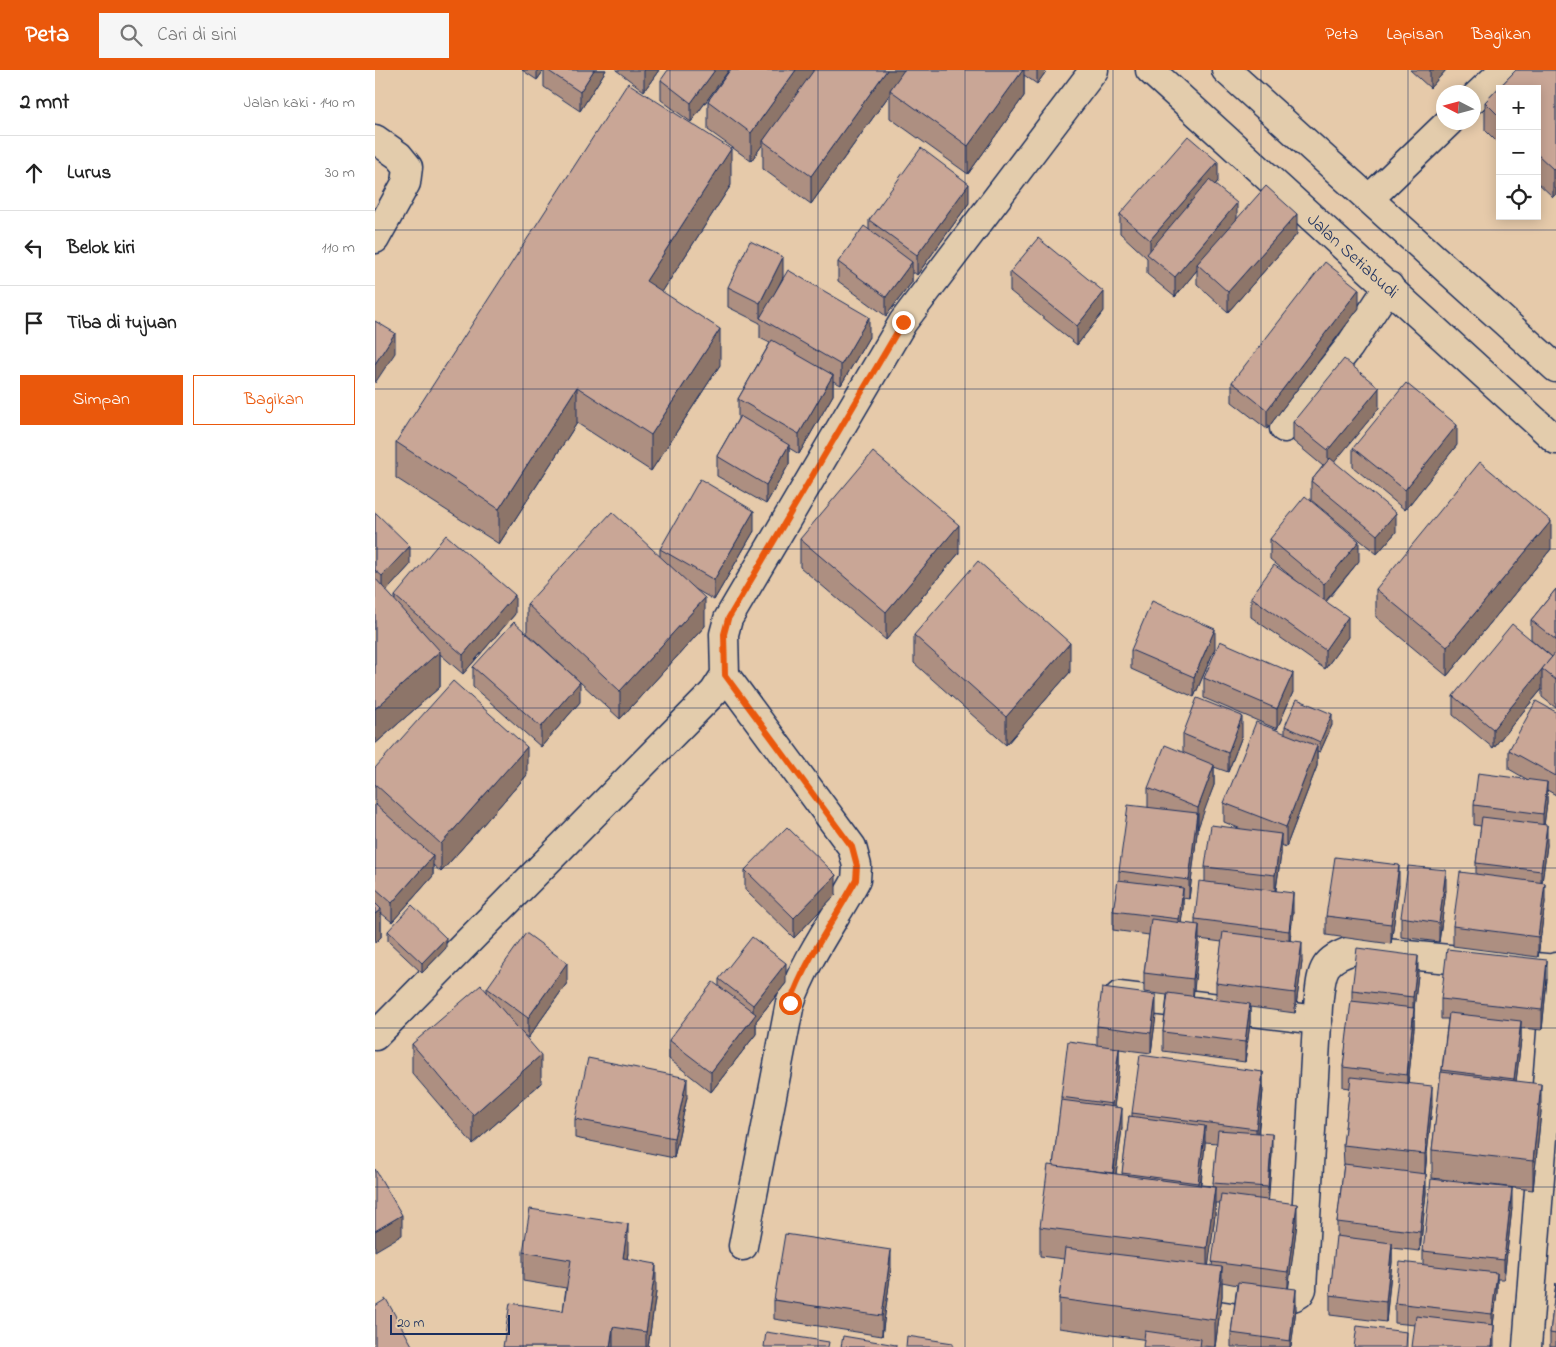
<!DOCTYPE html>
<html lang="id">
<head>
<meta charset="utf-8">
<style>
	body { margin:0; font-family:"Indie Flower",sans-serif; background:#f6f6f6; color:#222 }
	.controls { position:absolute; right:15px; top:15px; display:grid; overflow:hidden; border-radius:0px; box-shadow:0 2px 12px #0003 }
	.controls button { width:45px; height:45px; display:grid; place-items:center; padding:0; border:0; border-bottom:1px solid #e0e0e0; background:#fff; color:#222; font:25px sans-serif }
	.compass { position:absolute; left:1061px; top:15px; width:45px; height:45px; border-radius:50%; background:#fff; box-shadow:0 2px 12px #0003; rotate:276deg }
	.scale { position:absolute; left:15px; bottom:12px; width:120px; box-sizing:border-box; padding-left:5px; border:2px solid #1b2f5e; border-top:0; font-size:14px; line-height:18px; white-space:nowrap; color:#1b2f5e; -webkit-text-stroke:4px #e3ccac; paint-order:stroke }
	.stop { position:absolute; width:15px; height:15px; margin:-11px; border:4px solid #ea580c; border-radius:50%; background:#fff }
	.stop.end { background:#ea580c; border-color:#fff; box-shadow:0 1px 5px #0008 }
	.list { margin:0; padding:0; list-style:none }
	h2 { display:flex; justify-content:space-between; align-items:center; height:65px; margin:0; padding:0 20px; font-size:21px }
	h2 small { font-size:16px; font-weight:400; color:#767676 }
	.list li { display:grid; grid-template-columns:32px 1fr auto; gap:15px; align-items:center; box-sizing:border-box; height:75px; padding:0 20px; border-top:1px solid #e0e0e0 }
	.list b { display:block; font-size:19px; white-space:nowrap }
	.list em { font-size:16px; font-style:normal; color:#767676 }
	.actions { display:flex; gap:10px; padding:15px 20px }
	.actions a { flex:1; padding:11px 0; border:1px solid #ea580c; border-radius:0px; text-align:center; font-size:18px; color:#ea580c }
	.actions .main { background:#ea580c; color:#fff }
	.icon { flex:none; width:28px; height:28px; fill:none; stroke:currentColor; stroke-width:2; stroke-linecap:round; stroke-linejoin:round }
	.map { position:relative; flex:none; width:1181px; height:1277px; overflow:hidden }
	header { display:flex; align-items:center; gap:30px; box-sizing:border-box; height:70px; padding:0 25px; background:#ea580c; color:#fff }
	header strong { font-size:24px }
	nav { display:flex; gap:28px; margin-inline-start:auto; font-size:18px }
	.search { width:350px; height:45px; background:#f6f6f6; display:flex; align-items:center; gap:12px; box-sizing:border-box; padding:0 18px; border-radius:0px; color:#767676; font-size:19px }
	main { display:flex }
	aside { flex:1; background:#fff }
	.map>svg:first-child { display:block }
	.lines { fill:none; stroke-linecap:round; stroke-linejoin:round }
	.minor-casing { stroke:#1b2f5e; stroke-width:31 }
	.major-casing { stroke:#1b2f5e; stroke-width:31 }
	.minor { stroke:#e3ccac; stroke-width:28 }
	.major { stroke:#e3ccac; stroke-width:28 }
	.wall { fill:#ad8f81; stroke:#1b2f5e; fill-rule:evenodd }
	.shaded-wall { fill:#8d7469; stroke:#1b2f5e }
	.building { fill:#c9a696; stroke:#1b2f5e }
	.route { stroke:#ea580c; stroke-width:6 }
	.grid { fill:none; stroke:#1b2f5e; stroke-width:1; stroke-opacity:0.55 }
	.labels { text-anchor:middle; stroke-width:4; stroke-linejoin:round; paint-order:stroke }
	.street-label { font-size:18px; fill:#1b2f5e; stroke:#e3ccac }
</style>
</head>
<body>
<header>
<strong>Peta</strong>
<div class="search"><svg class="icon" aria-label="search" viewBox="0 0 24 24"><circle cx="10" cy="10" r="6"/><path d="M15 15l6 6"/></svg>Cari di sini</div>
<nav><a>Peta</a><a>Lapisan</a><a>Bagikan</a></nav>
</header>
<main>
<aside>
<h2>2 mnt<small>Jalan kaki · 140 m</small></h2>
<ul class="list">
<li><svg class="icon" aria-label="ahead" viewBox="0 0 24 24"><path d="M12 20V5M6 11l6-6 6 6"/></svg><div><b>Lurus</b></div><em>30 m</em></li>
<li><svg class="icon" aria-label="left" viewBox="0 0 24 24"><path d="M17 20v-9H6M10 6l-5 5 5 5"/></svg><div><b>Belok kiri</b></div><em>110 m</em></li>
<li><svg class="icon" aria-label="arrive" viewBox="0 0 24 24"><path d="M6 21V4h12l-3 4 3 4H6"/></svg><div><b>Tiba di tujuan</b></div></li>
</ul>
<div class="actions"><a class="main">Simpan</a><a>Bagikan</a></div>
</aside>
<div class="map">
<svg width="1181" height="1277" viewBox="0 0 1181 1277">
	<rect width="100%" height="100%" fill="#e6caaa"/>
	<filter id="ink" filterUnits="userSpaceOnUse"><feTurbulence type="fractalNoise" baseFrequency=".02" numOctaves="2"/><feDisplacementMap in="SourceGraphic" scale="10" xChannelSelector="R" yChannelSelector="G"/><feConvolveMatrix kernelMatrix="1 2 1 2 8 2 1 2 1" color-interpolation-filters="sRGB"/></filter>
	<g filter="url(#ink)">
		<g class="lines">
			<!-- minor casing -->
			<g class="minor-casing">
				<g id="minor">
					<path d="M1098 29 1129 0"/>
					<path d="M0 69 24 86 33 97 31 113 0 169"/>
					<path d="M995 128 1074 52"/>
					<path d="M909 358 974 277 1014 216"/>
					<path d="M350 605 477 777 482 796 481 810C459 851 431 888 415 933L368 1176"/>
					<path d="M744 926 943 950"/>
					<path d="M0 966 339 622 350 605 349 564 353 549 528 252 719 0"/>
					<path d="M809 1210 918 1227 924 1224 927 1219 943 936C947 904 944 890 979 880L1181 899"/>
					<path d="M1152 1277 1181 897"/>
				</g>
			</g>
			<!-- major casing -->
			<g class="major-casing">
				<g id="major">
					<path id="s1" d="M775 0 1181 370"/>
					<path d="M851 0 1181 298"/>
				</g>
			</g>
			<!-- minor -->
			<use href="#minor" class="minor"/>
			<!-- major -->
			<use href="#major" class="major"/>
		</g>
		<!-- wall -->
		<g class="wall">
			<path d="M147 0H169L162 10Z"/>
			<path d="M169 0H231L205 41 169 17Z"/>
			<path d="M241 0H284L269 21Z"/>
			<path d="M354 0 316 52 286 30V10Z"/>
			<path d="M355 0H672L662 14 649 5V26L593 104 515 48V24L436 134 388 99V74L376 91 333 60V31Z"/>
			<path d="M1035 0H1071L1055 18Z"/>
			<path d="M1141 0H1181V124L1178 127 1162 112V19H1125V75L1110 60V32Z"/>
			<path d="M843 111 840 115 862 149 922 164 853 242 822 214V200L800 227 772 204V188L745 163V144Z"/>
			<path d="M356 115 287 222 345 295 276 401 202 353 124 474 21 408V372Z"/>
			<path d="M594 133 542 205 537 201V212L511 246 463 211V192L494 160V150Z"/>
			<path d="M635 202 729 241 702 275 635 221Z"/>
			<path d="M408 207 403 218 494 267 466 315 458 311V325L424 384 414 378V394L391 434 342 406V386L363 349V329L395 273 385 268V253L353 237V217Z"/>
			<path d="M984 238 892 359 857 332V312Z"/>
			<path d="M1004 338 959 392 1021 462 1002 484 936 430V411L948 396 918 371V352Z"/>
			<path d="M1082 375 1030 440 978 397V378Z"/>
			<path d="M0 442 35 495 11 521 20 530V526L140 544 88 604 65 584V617L0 674Z"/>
			<path d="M379 461 339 530 320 519 330 556 245 649 152 563V534L285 486V479Z"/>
			<path d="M425 469 584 483 511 570 425 497Z"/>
			<path d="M895 469 984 491 951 532 973 567 950 599 876 547V527L924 513 895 489Z"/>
			<path d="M1176 479 1072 606 1001 547V519Z"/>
			<path d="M1181 519V638L1167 627V619L1118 678 1078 645V626L1177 587 1156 569V550Z"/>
			<path d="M539 565 695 602 631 675 539 593Z"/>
			<path d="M840 578 819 627 756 599V580Z"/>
			<path d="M98 597 205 632 166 677 98 617Z"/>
			<path d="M829 608 918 622 902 659 829 628Z"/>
			<path d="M1181 642V725L1172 720V732L1169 755 1172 775 1167 812 1170 832 1163 887 1078 876V856L1101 804V793L1106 756 1099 755V735L1153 710 1134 699V680Z"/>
			<path d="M957 655 945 682 942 681V696L911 777 906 775V784L901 820 918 842 915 870 927 892 920 943 875 937V953L870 992 788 981V962L792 925 769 922V903L774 865 738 860V841L744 810V801L773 737V718L808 682V664L867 666 853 702 839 697V715L822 757V763L814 829 808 828V838L806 853 820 855V849L830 811V797L866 759 849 752V733L910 663V656ZM824 869 847 872 841 913V929L818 926Z"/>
			<path d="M0 698 152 705 66 802 58 795V806L17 852 6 843V867L0 873Z"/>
			<path d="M370 800 461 824 419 868 370 820Z"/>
			<path d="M1024 815 1016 874 951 865V846Z"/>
			<path d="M1071 820 1064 872 1026 867V847Z"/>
			<path d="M13 861 71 878 47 903 13 871Z"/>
			<path d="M1043 905 1039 938V958L1033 1013 1057 1036 1050 1103 1051 1123 1045 1181 1017 1178V1192L1011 1252 955 1245V1225L962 1166V1152L969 1094 968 1075 975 1018 968 1017V997L977 931V920Z"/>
			<path d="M344 909 411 913 381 951V964L336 1022 294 989V970L344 916Z"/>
			<path d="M1172 909 1167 960 1146 958V970L1141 1011 1166 1042 1158 1120 1057 1108V1080L1073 949H1066V929Z"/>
			<path d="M192 913 153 968 149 965 166 1013 98 1074 37 1003V974L112 923V918Z"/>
			<path d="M781 945 776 983 744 979V997L739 1037 747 1058 741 1104 747 1105 754 1046 757 1047V1043L888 1021 883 1063 897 1084 893 1130 922 1153 913 1218 921 1239 916 1277H856V1263L862 1215 847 1212V1226L840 1277 826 1276V1277L684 1258V1229L689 1189 665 1186V1157L678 1096 686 1033V1027L722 975V956ZM830 1072 842 1073 838 1116 826 1115ZM840 1133H845L837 1196H833L840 1145Z"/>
			<path d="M312 1027 299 1088 200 1068V1049Z"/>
			<path d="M1137 1138 1129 1209H1122V1222L1118 1255H1040L1020 1253V1233L1048 1194V1181Z"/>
			<path d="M148 1182 253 1183 252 1189 281 1222 273 1277H128L188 1241 191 1218 148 1211Z"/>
			<path d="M516 1200 507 1266 399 1249V1230Z"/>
			<path d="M1181 1213V1277H1175V1263Z"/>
		</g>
		<!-- shaded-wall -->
		<g class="shaded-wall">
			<path d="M162 0H169L162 10Z"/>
			<path d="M219 0H231L205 41V22Z"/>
			<path d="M270 0H284L269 21V1Z"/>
			<path d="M340 0H354L316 52V33Z"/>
			<path d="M421 0H441L388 71V74L376 91V63Z"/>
			<path d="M512 0H532L515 20V24L436 134V106Z"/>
			<path d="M648 0H649V26L593 104V76Z"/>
			<path d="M662 0H672L662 14Z"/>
			<path d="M1055 0H1071L1055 18Z"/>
			<path d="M356 79V115L271 247V211Z"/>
			<path d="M843 92V111L777 188 775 186V170Z"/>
			<path d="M1181 96V124L1178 127V99Z"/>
			<path d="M594 114V133L542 205V185Z"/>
			<path d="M862 133V153L822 194V200L800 227V207Z"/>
			<path d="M922 144V164L853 242V222Z"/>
			<path d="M408 187V207L387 249 385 248V233Z"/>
			<path d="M537 192V212L511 246V227Z"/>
			<path d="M984 219V238L892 359V340Z"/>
			<path d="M729 222V241L702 275V256Z"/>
			<path d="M494 247V267L466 315V295Z"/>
			<path d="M345 259V295L276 401V365Z"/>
			<path d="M20 263V283L0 313V294Z"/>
			<path d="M458 305V325L424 384V364Z"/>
			<path d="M202 317V353L124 474V439Z"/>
			<path d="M1004 318V338L953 400V380Z"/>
			<path d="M1082 355V375L1030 440V420Z"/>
			<path d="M414 375V394L391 434V415Z"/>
			<path d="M379 441V461L339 530V510Z"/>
			<path d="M1021 443V462L1002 484V465Z"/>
			<path d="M1176 451V479L1072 606V577Z"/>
			<path d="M584 455V483L511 570V542Z"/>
			<path d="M984 471V491L949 533V514Z"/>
			<path d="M35 476V495L7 526V506Z"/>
			<path d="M140 525V544L88 604V585Z"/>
			<path d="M330 528V556L245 649V621Z"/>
			<path d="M973 547V567L950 599V580Z"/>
			<path d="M840 559V578L819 627V607Z"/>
			<path d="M695 573V602L631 675V647Z"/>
			<path d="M65 581V617L0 674V639Z"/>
			<path d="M1167 599V619L1118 678V659Z"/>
			<path d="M918 603V622L902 659V639Z"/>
			<path d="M205 612V632L166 677V657Z"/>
			<path d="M957 644V655L945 682V672Z"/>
			<path d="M867 646V666L853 702V683Z"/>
			<path d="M942 676V696L911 777V757Z"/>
			<path d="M152 677V705L66 802V774Z"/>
			<path d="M839 695V715L823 758V738Z"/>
			<path d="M1172 712V732L1168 764V744Z"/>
			<path d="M822 743V763L814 829V810Z"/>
			<path d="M1172 755V775L1166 820V801Z"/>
			<path d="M906 764V784L900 825V805Z"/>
			<path d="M58 786V806L17 852V833Z"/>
			<path d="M1024 795V815L1016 874V854Z"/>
			<path d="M1071 800V820L1064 872V853Z"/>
			<path d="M461 805V824L419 868V848Z"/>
			<path d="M1170 813V832L1163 887V867Z"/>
			<path d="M808 818V838L804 869V849Z"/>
			<path d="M918 823V842L914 881V861Z"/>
			<path d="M6 839V867L0 873V844Z"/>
			<path d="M824 855V875L818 929V909Z"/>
			<path d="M71 868V878L47 903V893Z"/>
			<path d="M927 872V892L920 943V923Z"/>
			<path d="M1043 886V905L1038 947V927Z"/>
			<path d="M1172 890V909L1167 960V940Z"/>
			<path d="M192 893V913L153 968V948Z"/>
			<path d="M411 893V913L381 951V964L336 1022V1002L378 948V935Z"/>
			<path d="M781 925V945L776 983V963Z"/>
			<path d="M875 934V953L870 992V972Z"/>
			<path d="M1039 938V958L1032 1024V1005Z"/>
			<path d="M1146 951V970L1139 1028V1009Z"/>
			<path d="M744 978V997L737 1053V1034Z"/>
			<path d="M166 985V1013L98 1074V1045Z"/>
			<path d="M888 1002V1021L881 1078V1059Z"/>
			<path d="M312 1008V1027L299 1088V1068Z"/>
			<path d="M1166 1014V1042L1158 1120V1091Z"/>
			<path d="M1057 1016V1036L1050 1104V1084Z"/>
			<path d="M747 1038V1058L738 1125V1105Z"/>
			<path d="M830 1056V1076L823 1133V1113Z"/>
			<path d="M897 1064V1084L893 1137V1117Z"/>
			<path d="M1051 1104V1123L1045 1181V1162Z"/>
			<path d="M840 1117V1145L832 1207V1178Z"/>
			<path d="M1137 1118V1138L1129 1209V1190Z"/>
			<path d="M922 1134V1153L913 1222V1202Z"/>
			<path d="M27 1145V1165L0 1181V1161Z"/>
			<path d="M253 1154V1183L248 1216V1188Z"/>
			<path d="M1017 1173V1192L1011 1252V1232Z"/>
			<path d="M516 1180V1200L507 1266V1246Z"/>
			<path d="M281 1194V1222L273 1277H271V1262Z"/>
			<path d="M847 1197V1226L840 1277V1250Z"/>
			<path d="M1122 1203V1222L1117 1264V1244Z"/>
			<path d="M921 1219V1239L916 1277H915V1271Z"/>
			<path d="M1119 1255V1277H1117Z"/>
			<path d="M238 1257V1277H235Z"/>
		</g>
		<!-- building -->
		<g class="building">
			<path d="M172 0H219L205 22Z"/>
			<path d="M293 0H340L316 33 286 10Z"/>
			<path d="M355 0H421L376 63 333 31Z"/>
			<path d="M439 0H512L436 106 388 71Z"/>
			<path d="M529 0H648L593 76 515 20Z"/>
			<path d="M1141 0H1181V96L1178 99 1162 84V19H1125V47L1110 32Z"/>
			<path d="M253 13 356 79 271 211 345 259 276 365 202 317 124 439 21 372Z"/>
			<path d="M813 66 843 92 775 170 745 144Z"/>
			<path d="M546 78 594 114 542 185 494 150Z"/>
			<path d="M834 110 862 133 800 207 772 184Z"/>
			<path d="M891 116 922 144 853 222 822 194Z"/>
			<path d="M489 156 537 192 511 227 463 192Z"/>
			<path d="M663 168 729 222 702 256 635 202Z"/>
			<path d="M375 171 408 187 385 233 353 217Z"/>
			<path d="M950 192 984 219 892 340 857 312Z"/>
			<path d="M413 200 494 247 466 295 385 248Z"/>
			<path d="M0 251 20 263 0 294Z"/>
			<path d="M397 270 458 305 424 364 363 329Z"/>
			<path d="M969 289 1004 318 953 380 918 352Z"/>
			<path d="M1031 313 1082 355 1030 420 978 378Z"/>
			<path d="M365 346 414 375 391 415 342 386Z"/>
			<path d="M498 382 584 455 511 542 425 469Z"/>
			<path d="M955 388 1021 443 1002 465 936 411Z"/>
			<path d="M1105 392 1176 451 1072 577 1001 519Z"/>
			<path d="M325 409 379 441 339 510 285 479Z"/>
			<path d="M930 426 984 471 949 514 895 469Z"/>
			<path d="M0 442 35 476 7 506 0 500Z"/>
			<path d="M237 442 330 528 245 621 152 534Z"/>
			<path d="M71 465 140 525 88 585 20 526Z"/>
			<path d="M603 491 695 573 631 647 539 565Z"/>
			<path d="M899 495 973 547 950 580 876 527Z"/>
			<path d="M0 508 65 581 0 639Z"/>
			<path d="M1181 519V570L1156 550Z"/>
			<path d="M777 531 840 559 819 607 756 580Z"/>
			<path d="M139 552 205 612 166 657 98 597Z"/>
			<path d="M1137 554 1177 587 1118 659 1078 626Z"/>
			<path d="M845 571 918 603 902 639 829 608Z"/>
			<path d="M1181 582V610L1167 599Z"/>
			<path d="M78 611 152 677 66 774 0 714V698Z"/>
			<path d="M822 628 867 646 853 683 808 664Z"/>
			<path d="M922 629 957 644 945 672 910 656Z"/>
			<path d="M1161 631 1181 642V706L1134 680Z"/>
			<path d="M881 652 942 676 911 757 849 733Z"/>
			<path d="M790 675 839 695 823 738 773 718Z"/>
			<path d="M1103 703 1172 712 1168 744 1099 735Z"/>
			<path d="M0 734 58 786 17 833 0 818Z"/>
			<path d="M753 735 822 743 814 810 744 801Z"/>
			<path d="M1107 747 1172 755 1166 801 1101 793Z"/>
			<path d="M836 755 906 764 900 805 830 797Z"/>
			<path d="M412 757 461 805 419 848 370 800Z"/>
			<path d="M960 787 1024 795 1016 854 951 846Z"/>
			<path d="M1033 796 1071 800 1064 853 1026 847Z"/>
			<path d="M1085 802 1170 813 1163 867 1078 856Z"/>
			<path d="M743 810 808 818 804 849 738 841Z"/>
			<path d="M824 811 918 823 914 861 820 849Z"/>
			<path d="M0 833 6 839 0 844Z"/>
			<path d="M37 835 71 868 47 893 13 861Z"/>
			<path d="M776 849 824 855 818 909 769 903Z"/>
			<path d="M848 862 927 872 920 923 841 913Z"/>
			<path d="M151 863 192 893 153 948 112 918Z"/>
			<path d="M377 867 411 893 378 935 344 909Z"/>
			<path d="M982 878 1043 886 1038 927 977 920Z"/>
			<path d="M1072 879 1172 890 1167 940 1066 929Z"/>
			<path d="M338 912 381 944 336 1002 294 970Z"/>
			<path d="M106 915 166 985 98 1045 37 974Z"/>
			<path d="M727 918 781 925 776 963 722 956Z"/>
			<path d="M793 923 875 934 870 972 788 962Z"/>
			<path d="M976 931 1039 938 1032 1005 968 997Z"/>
			<path d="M1074 943 1146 951 1139 1009 1067 1000Z"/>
			<path d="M693 971 744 978 737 1034 686 1027Z"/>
			<path d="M765 985 888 1002 881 1059 757 1043Z"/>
			<path d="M213 988 312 1008 299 1068 200 1049Z"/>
			<path d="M1066 1002 1166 1014 1158 1091 1057 1080Z"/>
			<path d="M976 1007 1057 1016 1050 1084 968 1075Z"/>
			<path d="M686 1030 747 1038 738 1103 678 1096Z"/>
			<path d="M754 1046 830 1056 823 1113 747 1103Z"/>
			<path d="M843 1060 897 1064 893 1117 838 1113Z"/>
			<path d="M969 1094 1051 1104 1045 1162 962 1152Z"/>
			<path d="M673 1095 840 1117 832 1178 665 1157Z"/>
			<path d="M0 1099 27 1145 0 1161Z"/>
			<path d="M1056 1109 1137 1118 1129 1190 1048 1181Z"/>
			<path d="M846 1124 922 1134 913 1202 837 1192Z"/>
			<path d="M155 1139 253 1154 248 1188 281 1194 271 1262 238 1257 235 1277H128L135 1233 188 1241 196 1190 148 1182Z"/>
			<path d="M410 1164 516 1180 507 1246 399 1230Z"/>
			<path d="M961 1166 1017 1173 1011 1232 955 1225Z"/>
			<path d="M690 1178 847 1197 840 1250 684 1229Z"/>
			<path d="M1025 1192 1122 1203 1117 1244 1020 1233Z"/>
			<path d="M863 1212 921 1219 915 1271 856 1263Z"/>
			<path d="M1181 1213V1264L1175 1263Z"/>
			<path d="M11 1229 38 1277H0V1236Z"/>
			<path d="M1041 1246 1119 1255 1117 1277H1037Z"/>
			<path d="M982 1256 1032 1262 1031 1277H979Z"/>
			<path d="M770 1261 826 1269 825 1277H768Z"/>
			<path d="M391 1262 454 1272 453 1277H389Z"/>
			<path d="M468 1266 521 1275V1277H466Z"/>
			<path d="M532 1266 578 1273V1277H531Z"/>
		</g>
	</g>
	<g class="lines" filter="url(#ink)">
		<!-- route -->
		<path class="route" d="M415 933C431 888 459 851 481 810L482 796 477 777 350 605 349 564 353 549 528 252"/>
	</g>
	<!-- grid -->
	<path class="grid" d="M148 0V1277M295 0V1277M443 0V1277M590 0V1277M738 0V1277M886 0V1277M1033 0V1277M0 160H1181M0 319H1181M0 479H1181M0 638H1181M0 798H1181M0 958H1181M0 1117H1181"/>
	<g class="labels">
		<!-- street labels -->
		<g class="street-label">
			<text dy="6" stroke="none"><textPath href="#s1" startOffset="275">Jalan Setiabudi</textPath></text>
		</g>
	</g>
</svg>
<div class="controls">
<button>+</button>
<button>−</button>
<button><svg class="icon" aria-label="locate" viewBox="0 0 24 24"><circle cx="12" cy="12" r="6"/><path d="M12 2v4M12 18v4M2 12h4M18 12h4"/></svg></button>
</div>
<svg class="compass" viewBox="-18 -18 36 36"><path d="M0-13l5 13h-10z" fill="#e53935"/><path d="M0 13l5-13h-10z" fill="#767676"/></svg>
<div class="scale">20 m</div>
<div class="stop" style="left:415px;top:933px"></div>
<div class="stop end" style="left:528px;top:252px"></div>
</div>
</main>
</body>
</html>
